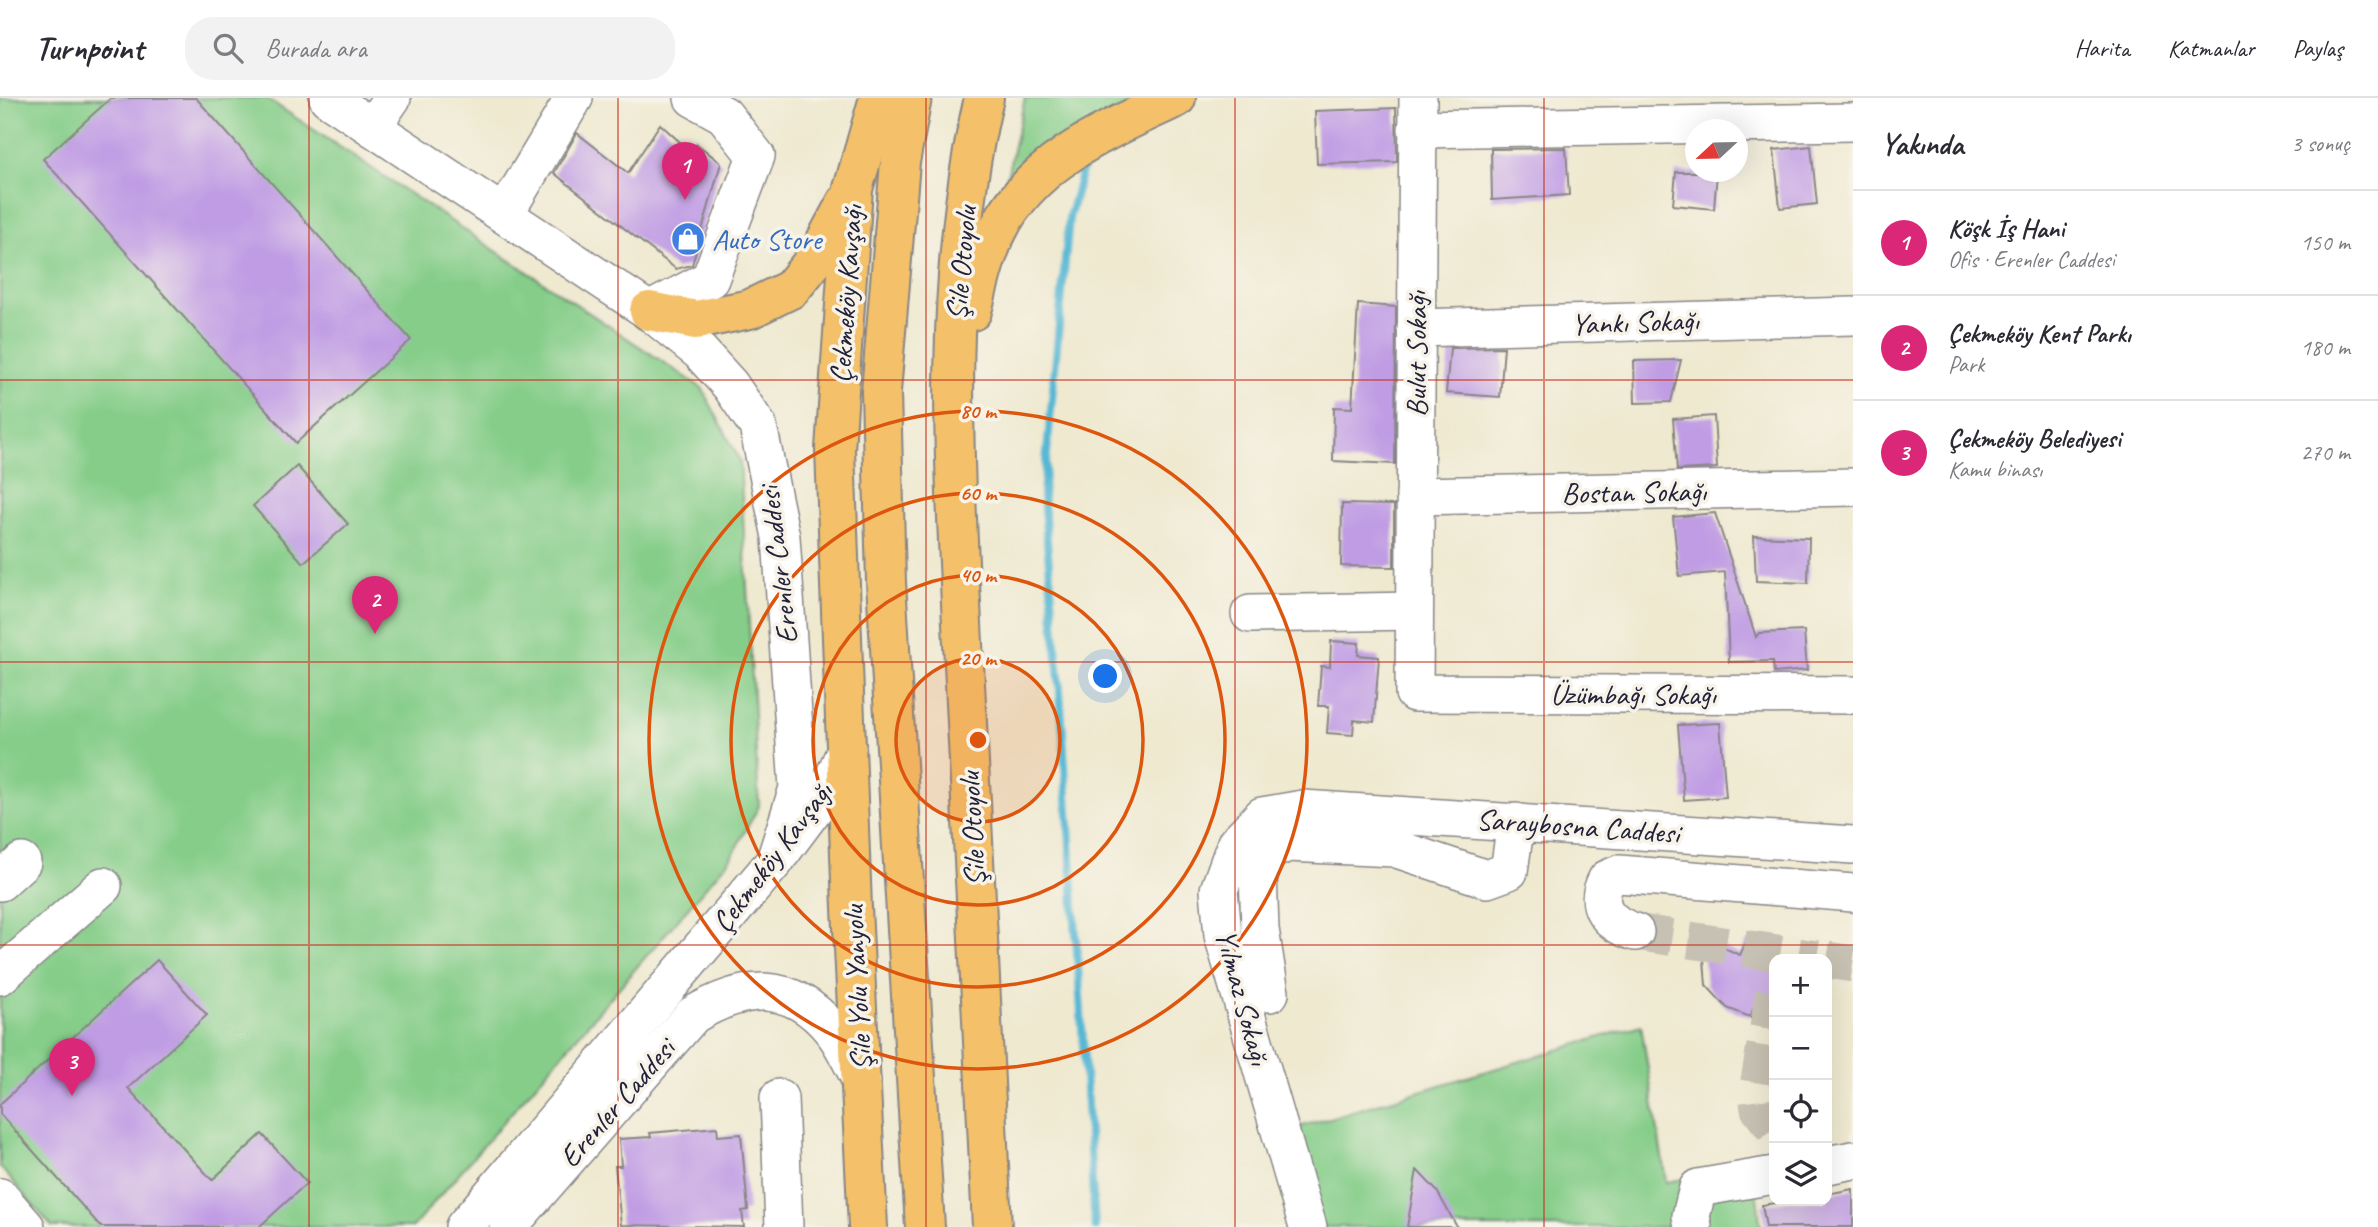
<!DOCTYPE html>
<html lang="tr">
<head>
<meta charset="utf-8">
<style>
	body { margin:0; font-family:Caveat,sans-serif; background:#f2f2f3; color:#2b2b33 }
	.controls { position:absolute; right:21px; bottom:21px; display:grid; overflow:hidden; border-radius:14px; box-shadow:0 7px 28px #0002 }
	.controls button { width:63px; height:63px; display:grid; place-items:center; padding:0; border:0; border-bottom:2px solid #e1e1e2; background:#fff; color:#2b2b33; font:35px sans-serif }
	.compass { position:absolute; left:1685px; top:21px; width:63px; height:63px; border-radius:50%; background:#fff; box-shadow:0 7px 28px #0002; rotate:248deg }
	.you { position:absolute; left:1106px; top:579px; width:24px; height:24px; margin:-18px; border:5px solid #fff; border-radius:50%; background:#1a73e8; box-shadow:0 0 0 10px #1a73e833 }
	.badge { display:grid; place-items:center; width:46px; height:46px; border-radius:50%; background:#db2777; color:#fff; font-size:23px; font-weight:700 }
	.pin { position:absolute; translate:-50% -58px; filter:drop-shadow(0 2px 4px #0008) }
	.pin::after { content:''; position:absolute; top:37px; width:24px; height:21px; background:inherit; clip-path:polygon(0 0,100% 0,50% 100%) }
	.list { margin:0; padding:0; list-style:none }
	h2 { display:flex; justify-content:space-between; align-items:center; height:91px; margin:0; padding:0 28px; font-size:30px }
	h2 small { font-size:23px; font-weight:400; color:#7c7c81 }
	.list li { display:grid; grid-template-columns:46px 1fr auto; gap:21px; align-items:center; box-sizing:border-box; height:105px; padding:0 28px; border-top:2px solid #e1e1e2 }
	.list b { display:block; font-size:26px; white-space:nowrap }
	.list p { margin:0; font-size:23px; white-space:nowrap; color:#7c7c81 }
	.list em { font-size:23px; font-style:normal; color:#7c7c81 }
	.icon { flex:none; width:38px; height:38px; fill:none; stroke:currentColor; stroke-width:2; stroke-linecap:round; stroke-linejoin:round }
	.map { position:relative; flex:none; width:1853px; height:1129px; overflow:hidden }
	header { display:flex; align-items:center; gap:42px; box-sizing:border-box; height:98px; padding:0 35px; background:#fff; border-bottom:2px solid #e1e1e2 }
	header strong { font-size:33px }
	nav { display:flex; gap:38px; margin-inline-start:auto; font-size:24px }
	.search { width:490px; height:63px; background:#f2f2f3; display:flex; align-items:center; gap:18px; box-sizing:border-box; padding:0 24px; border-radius:28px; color:#7c7c81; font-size:26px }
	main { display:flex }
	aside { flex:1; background:#fff }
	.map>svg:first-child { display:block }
	.green { fill:#85cd89; stroke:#547862; stroke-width:2 }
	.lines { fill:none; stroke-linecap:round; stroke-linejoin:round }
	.stream { stroke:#56b8d4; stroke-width:8 }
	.building { fill:#c09ce4 }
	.minor-tunnel { stroke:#c6c1b2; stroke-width:37; stroke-dasharray:37 18; stroke-linecap:butt }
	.minor-casing { stroke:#888686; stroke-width:40 }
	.major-casing { stroke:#888686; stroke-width:42 }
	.highway-casing { stroke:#888686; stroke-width:42 }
	.minor { stroke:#fff; stroke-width:37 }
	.major { stroke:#f4c16b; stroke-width:38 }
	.highway { stroke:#f4c16b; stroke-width:38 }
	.grid { fill:none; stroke:#c8321e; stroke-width:2; stroke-opacity:0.55 }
	.ring { fill:none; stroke:#de560e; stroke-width:3.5 }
	.labels { text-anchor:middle; stroke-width:7; stroke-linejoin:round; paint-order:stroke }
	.shop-label { font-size:30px; fill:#366cbe; stroke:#f7f3e8; text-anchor:start }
	.street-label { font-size:30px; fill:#22223b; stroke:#f7f3e8 }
	.centre { fill:#de560e; stroke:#f7f3e8; stroke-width:3.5 }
	.ring-label { font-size:21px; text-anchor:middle; font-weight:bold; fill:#de560e; stroke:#f7f3e8; stroke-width:7; stroke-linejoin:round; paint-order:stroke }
</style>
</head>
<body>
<header>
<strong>Turnpoint</strong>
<div class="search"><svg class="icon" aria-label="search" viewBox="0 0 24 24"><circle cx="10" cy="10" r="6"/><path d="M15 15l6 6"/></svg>Burada ara</div>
<nav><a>Harita</a><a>Katmanlar</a><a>Paylaş</a></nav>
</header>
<main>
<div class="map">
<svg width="1853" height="1129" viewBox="0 0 1853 1129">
	<rect width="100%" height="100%" fill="#f7f3e8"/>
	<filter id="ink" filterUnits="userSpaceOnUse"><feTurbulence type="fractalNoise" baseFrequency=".0143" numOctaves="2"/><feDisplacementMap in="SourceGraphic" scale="14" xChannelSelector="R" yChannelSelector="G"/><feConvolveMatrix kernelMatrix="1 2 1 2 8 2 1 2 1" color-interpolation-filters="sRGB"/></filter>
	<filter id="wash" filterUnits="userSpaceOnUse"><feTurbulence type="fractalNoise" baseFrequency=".00686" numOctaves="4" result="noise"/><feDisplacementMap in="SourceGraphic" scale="28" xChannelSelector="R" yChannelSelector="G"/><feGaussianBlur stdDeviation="1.57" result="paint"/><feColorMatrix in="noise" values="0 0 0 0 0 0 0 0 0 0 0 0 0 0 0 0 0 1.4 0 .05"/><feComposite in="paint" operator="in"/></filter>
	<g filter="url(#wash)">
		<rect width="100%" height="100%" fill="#efe9d0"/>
		<!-- green -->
		<g class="green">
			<path d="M0 0H266L702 290 740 363 759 708 730 761 413 1129H52L0 1069Z"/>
			<path d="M1025 0H1141L1002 100Z"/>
			<path d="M1641 927 1666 1084 1753 1070 1761 1129H1322L1293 1031Z"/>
		</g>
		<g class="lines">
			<!-- stream -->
			<path class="stream" d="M1085 62 1069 120 1043 397 1060 592 1095 1129"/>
		</g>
		<g id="blocks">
			<!-- building -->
			<g class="building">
				<path d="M111 0H196L411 242 296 345 43 61Z"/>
				<path d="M1396 10 1397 64 1317 66 1315 13Z"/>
				<path d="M660 26 691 54 697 46 721 65 692 167 676 171 554 75 577 35 628 75Z"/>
				<path d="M1811 48 1817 106 1780 110 1774 52Z"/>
				<path d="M1566 50 1569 97 1492 102 1491 51Z"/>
				<path d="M1676 74H1717L1714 111 1673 107Z"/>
				<path d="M1358 206 1396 209 1395 366 1333 363 1334 309 1352 310Z"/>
				<path d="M1504 249 1500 299 1446 295 1450 250Z"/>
				<path d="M1681 262 1671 304 1635 305 1634 263Z"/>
				<path d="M1714 318 1717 370 1677 372 1673 321Z"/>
				<path d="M297 368 348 426 303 465 253 408Z"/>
				<path d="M1342 406 1394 407V469L1341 468Z"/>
				<path d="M1715 415 1756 539 1759 535 1804 533 1807 572 1774 575 1773 563 1729 564 1725 474 1679 478 1673 419Z"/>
				<path d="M1754 438 1809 440 1808 485 1756 483Z"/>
				<path d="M1331 543 1359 545 1358 557 1379 559 1374 624 1354 622 1353 637 1327 635 1329 608H1318L1321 568 1330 569Z"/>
				<path d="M1720 625 1726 699 1684 702 1678 627Z"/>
				<path d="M1754 841 1764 843 1774 851V913L1767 910 1765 916 1753 911 1750 919 1727 910 1706 887 1703 849 1716 856 1720 848 1740 857 1746 844Z"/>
				<path d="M157 862 207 917 128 990 212 1082 262 1036 307 1085 259 1129H101L0 1016V1006Z"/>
				<path d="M717 1029 718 1038 741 1036 748 1112 742 1113 744 1129 621 1127 615 1068H621L619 1041 651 1039 650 1035Z"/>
				<path d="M1417 1072 1437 1093 1457 1129H1407Z"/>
				<path d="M1853 1091V1129H1766L1762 1107 1788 1103H1827V1096Z"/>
			</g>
		</g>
	</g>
	<g filter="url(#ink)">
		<use href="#blocks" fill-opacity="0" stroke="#888686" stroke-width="2"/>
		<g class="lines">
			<!-- minor-tunnel -->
			<g class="minor-tunnel">
				<path d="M1635 834 1817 861"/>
				<path d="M1827 862 1853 866"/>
				<path d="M1774 894 1757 995 1759 1011 1774 1030"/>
			</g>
			<!-- minor casing -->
			<g class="minor-casing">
				<g id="minor">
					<path d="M328 0 649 213 700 254 730 287 758 328 781 439 798 690 775 763"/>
					<path d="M1418 0 1414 595 1853 597"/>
					<path d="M372 29 392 0"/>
					<path d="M1417 31 1853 24"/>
					<path d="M505 115 574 0"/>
					<path d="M649 213 710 181 756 58 724 17 693 0"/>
					<path d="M1416 230 1853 218"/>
					<path d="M1415 398 1853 389"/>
					<path d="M1250 516 1414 513"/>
					<path d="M0 784 22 764"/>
					<path d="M1635 834C1609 826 1592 808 1607 781L1619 776 1853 795"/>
					<path d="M0 878 103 788"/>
					<path d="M1270 895 1260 831 1258 775 1269 753 1288 745 1394 750 1487 781 1509 773 1516 724"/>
					<path d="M779 1000 784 1129"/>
					<path d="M1827 1067 1853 1062"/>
					<path d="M0 1099 26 1129"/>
					<path d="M464 1129 775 763 828 692 847 650"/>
					<path d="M508 1129 693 917C745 886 791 882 832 932 844 946 852 967 862 984"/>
					<path d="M1308 1129 1223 837 1219 792 1236 745 1262 718 1303 711 1853 747"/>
					<path d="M1693 1129 1691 1118 1698 1090 1774 1077"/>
				</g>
			</g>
			<!-- major casing -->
			<g class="major-casing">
				<g id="major">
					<path d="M853 91 835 351 852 810 868 1129"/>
					<path d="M649 213 696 222 750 211 791 191 817 159 846 105"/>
				</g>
			</g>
			<!-- highway casing -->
			<g class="highway-casing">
				<g id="highway">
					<path d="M912 0 900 64 881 294 886 484 925 1129"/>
					<path d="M984 0C940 186 955 377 964 566 974 754 983 941 992 1129"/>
					<path d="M853 91 879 0"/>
					<path d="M972 213C979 186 985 157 998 132 1032 62 1110 31 1176 0"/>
				</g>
			</g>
			<!-- minor -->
			<use href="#minor" class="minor"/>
			<!-- major -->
			<use href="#major" class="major"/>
			<!-- highway -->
			<use href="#highway" class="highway"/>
		</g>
	</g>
	<!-- grid -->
	<path class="grid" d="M309 0V1129M618 0V1129M926 0V1129M1235 0V1129M1544 0V1129M0 282H1853M0 564H1853M0 847H1853"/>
	<!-- distance rings -->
	<circle cx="978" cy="642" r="82" fill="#de560e" fill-opacity=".12"/>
	<g class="ring">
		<circle cx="978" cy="642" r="82"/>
		<circle cx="978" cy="642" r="165"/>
		<circle cx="978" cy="642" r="247"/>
		<circle cx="978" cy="642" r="329"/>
	</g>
	<!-- icons -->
	<defs>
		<g id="shop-disc" transform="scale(1.75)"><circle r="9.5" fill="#3f7fe0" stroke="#f7f3e8"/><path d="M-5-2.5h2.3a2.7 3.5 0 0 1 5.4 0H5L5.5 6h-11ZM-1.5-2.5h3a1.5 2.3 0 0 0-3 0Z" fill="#fff"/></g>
	</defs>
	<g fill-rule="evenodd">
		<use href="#shop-disc" x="688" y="141"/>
	</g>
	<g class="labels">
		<!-- shop labels -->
		<g class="shop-label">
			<text x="712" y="151">Auto Store</text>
		</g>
		<!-- street labels -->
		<g class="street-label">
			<text transform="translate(961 165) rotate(-85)" y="10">Şile Otoyolu</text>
			<text transform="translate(846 196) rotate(-86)" y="10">Çekmeköy Kavşağı</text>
			<text transform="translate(1635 224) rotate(-2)" y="10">Yankı Sokağı</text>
			<text transform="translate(1416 256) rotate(-90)" y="10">Bulut Sokağı</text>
			<text transform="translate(1634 394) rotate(-1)" y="10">Bostan Sokağı</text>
			<text transform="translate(778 467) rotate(-97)" y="10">Erenler Caddesi</text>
			<text x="1633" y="606">Üzümbağı Sokağı</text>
			<text transform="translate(1578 728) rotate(4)" y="10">Saraybosna Caddesi</text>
			<text transform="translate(972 731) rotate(-93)" y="10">Şile Otoyolu</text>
			<text transform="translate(772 759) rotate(-53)" y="10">Çekmeköy Kavşağı</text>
			<text transform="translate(857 890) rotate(-93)" y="10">Şile Yolu Yanyolu</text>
			<text transform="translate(1243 899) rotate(75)" y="10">Yılmaz Sokağı</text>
			<text transform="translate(617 1005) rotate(-49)" y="10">Erenler Caddesi</text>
		</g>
	</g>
	<circle cx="978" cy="642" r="10" class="centre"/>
	<g class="ring-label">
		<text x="978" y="320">80 m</text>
		<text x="978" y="402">60 m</text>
		<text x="978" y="484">40 m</text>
		<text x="978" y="567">20 m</text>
	</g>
</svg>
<div class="controls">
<button>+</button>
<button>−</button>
<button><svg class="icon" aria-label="locate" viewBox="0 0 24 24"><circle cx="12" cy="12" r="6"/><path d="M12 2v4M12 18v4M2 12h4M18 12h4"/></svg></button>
<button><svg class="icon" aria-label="layers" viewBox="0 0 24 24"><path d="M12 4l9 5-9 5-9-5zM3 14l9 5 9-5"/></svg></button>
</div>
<svg class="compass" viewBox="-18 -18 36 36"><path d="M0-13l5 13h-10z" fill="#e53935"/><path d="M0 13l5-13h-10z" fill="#7c7c81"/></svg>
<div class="you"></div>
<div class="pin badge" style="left:685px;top:102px">1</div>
<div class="pin badge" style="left:375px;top:536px">2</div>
<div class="pin badge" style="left:72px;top:998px">3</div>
</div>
<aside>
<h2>Yakında<small>3 sonuç</small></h2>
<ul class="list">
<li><span class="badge">1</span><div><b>Köşk İş Hani</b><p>Ofis · Erenler Caddesi</p></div><em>150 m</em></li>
<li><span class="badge">2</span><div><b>Çekmeköy Kent Parkı</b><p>Park</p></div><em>180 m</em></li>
<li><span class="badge">3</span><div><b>Çekmeköy Belediyesi</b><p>Kamu binası</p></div><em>270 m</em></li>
</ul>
</aside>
</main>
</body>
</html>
